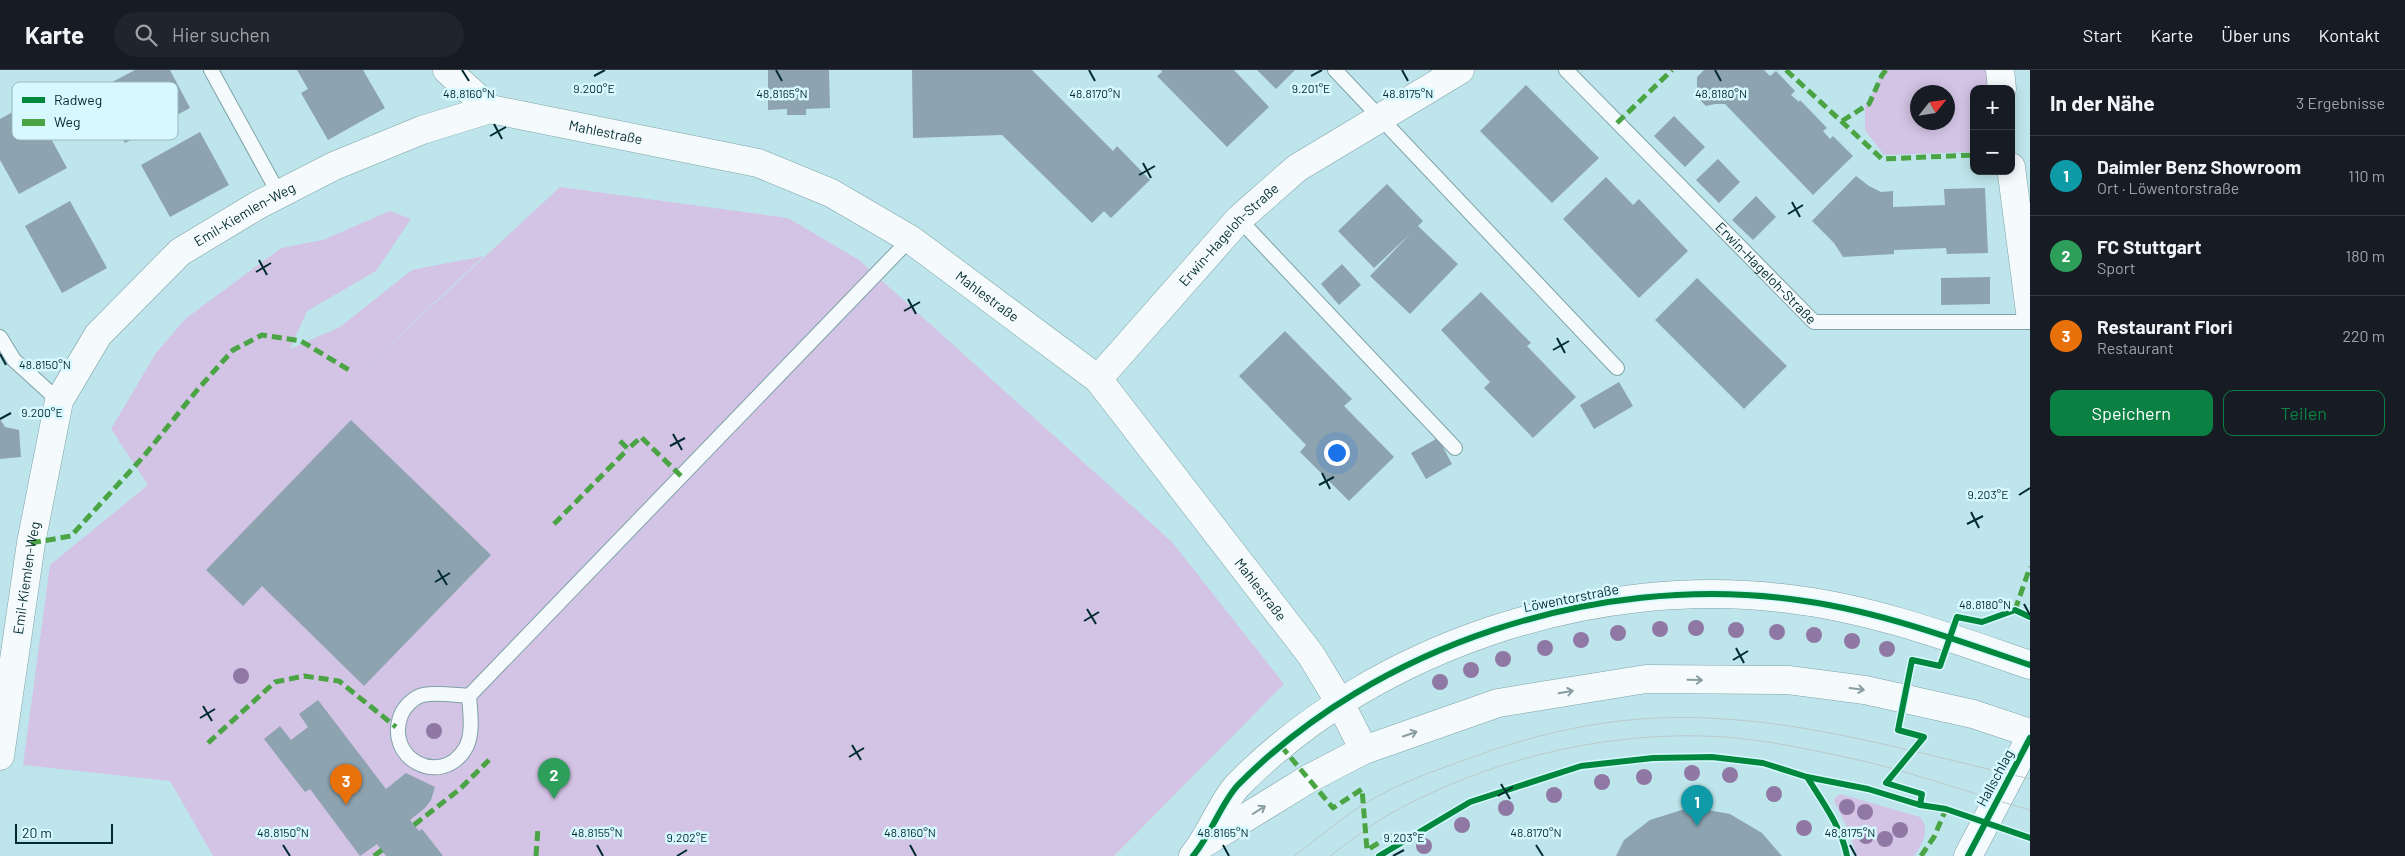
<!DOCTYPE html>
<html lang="de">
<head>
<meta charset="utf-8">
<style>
	body { margin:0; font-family:Barlow,sans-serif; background:#20242c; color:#f1f3f6 }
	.controls { position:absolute; right:15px; top:15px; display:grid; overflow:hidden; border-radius:10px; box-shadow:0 2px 12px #0003 }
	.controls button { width:45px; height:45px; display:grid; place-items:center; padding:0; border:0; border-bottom:1px solid #363941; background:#171b24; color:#f1f3f6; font:25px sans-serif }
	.compass { position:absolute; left:1910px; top:15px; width:45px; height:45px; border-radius:50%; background:#171b24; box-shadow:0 2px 12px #0003; rotate:60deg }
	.scale { position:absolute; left:15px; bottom:12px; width:98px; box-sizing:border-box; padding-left:5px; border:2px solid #022b30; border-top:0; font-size:14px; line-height:18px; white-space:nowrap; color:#022b30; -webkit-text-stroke:4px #d7f8fe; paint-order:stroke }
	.you { position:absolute; left:1336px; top:382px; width:18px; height:18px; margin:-12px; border:4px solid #fff; border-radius:50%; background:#1a73e8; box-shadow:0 0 0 8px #1a73e833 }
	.badge { display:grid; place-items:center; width:32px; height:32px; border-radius:50%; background:#0b8043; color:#fff; font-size:16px; font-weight:700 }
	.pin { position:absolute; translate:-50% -41px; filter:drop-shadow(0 1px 2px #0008) }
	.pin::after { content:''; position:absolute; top:26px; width:18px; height:15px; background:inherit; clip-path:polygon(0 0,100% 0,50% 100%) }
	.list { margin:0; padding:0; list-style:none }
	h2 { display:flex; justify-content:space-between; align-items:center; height:65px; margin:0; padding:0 20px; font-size:21px }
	h2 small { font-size:16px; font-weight:400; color:#9ea1a6 }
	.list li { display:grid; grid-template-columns:32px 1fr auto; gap:15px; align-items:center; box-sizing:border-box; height:80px; padding:0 20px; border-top:1px solid #363941 }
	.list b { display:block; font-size:19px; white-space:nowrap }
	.list p { margin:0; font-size:16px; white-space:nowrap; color:#9ea1a6 }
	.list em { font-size:16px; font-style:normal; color:#9ea1a6 }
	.actions { display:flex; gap:10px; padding:15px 20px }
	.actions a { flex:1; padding:11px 0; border:1px solid #0b8043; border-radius:10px; text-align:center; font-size:18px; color:#0b8043 }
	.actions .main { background:#0b8043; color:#fff }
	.icon { flex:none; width:28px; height:28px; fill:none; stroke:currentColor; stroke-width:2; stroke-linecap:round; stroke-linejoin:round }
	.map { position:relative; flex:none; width:2030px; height:786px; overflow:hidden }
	header { display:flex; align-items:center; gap:30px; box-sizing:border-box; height:70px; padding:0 25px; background:#171b24; border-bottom:1px solid #363941 }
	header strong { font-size:24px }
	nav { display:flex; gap:28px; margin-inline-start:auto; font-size:18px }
	.search { width:350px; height:45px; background:#20242c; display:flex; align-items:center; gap:12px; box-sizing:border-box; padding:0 18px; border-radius:28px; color:#9ea1a6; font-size:19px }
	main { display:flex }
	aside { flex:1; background:#171b24 }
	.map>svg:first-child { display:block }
	.green { fill:#d3c3e5; fill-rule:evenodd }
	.building { fill:#8ea3b0 }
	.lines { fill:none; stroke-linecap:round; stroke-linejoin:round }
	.lane-casing { stroke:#7ea2a8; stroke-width:16 }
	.street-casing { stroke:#7ea2a8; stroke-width:29 }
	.secondary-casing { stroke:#7ea2a8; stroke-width:29 }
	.lane { stroke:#f5fbfc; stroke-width:14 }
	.street { stroke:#f5fbfc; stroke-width:28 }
	.secondary { stroke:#f5fbfc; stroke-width:28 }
	.tram { stroke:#bcc8ca; stroke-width:1 }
	.quiet { stroke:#4ba444; stroke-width:5; stroke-dasharray:10 5; stroke-linecap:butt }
	.cycleway-casing { stroke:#d7f8fe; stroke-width:9 }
	.cycleway { stroke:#00873e; stroke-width:6 }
	.tree { fill:#9078a4 }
	.oneway { stroke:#889da0 }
	.ticks { fill:none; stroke:#022b30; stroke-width:2 }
	.labels { text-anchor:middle; stroke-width:5; stroke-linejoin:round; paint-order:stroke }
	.street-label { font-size:14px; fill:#022b30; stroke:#d7f8fe }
	.key { fill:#d7f8fe; stroke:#97bac0; stroke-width:1 }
	.key-label { font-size:14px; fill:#022b30 }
	.ticks-label { font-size:12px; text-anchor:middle; fill:#022b30; stroke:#d7f8fe; stroke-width:5; stroke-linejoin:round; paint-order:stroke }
</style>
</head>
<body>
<header>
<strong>Karte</strong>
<div class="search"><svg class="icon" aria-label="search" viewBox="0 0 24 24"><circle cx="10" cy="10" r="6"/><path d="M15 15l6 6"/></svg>Hier suchen</div>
<nav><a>Start</a><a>Karte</a><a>Über uns</a><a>Kontakt</a></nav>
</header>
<main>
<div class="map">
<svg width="2030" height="786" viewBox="0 0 2030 786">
	<rect width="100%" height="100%" fill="#bee5eb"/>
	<!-- green -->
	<g class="green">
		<path d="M1883 0H2000L2002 19H1974V82L1884 85 1865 60V34L1871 27ZM1918 22H1948V52H1918Z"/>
		<path d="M560 117 788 148 859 190 1172 472 1284 614 1114 786H213L170 711 23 695 50 495 148 415 111 359 156 283 185 249 281 178 323 170 390 141 411 149 376 201 307 241 290 279 340 257 412 200 484 186 325 335Z"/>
		<path d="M1840 724 1920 747C1931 760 1922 774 1914 786H1857L1848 759 1834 731 1835 728Z"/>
	</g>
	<!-- building -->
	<g class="building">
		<path d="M135 0H170L190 38 125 73 97 20Z"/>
		<path d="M297 0H363L385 38 328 70 301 23 308 19Z"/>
		<path d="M768 0H829L830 38 806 39V45H787V39L768 40Z"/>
		<path d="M912 0H1032L1113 81 1117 76 1150 110 1111 148 1104 141 1092 153 1002 65 913 68Z"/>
		<path d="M1161 0H1234L1269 37 1227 77 1157 6 1162 2Z"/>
		<path d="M1257 0H1295L1276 19Z"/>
		<path d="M1704 0H1764L1770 6 1776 1 1795 21 1791 25 1799 32 1800 30 1827 58 1823 61 1830 69 1833 66 1853 86 1813 125 1725 34H1715L1706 36 1697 27V7Z"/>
		<path d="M1526 15 1599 88 1552 133 1480 61Z"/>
		<path d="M31 32 67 98 19 124 0 90V49Z"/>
		<path d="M1674 46 1705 77 1685 97 1654 66Z"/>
		<path d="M200 62 229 115 170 147 141 95Z"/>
		<path d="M1718 89 1740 112 1719 133 1696 110Z"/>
		<path d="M1856 106 1869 116 1881 122 1893 121V137L1945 135 1944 119 1985 118 1988 183 1947 184 1946 178 1894 180V184L1843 187 1834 173 1812 151Z"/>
		<path d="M1606 107 1633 135 1639 129 1688 181 1639 228 1563 149Z"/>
		<path d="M1387 114 1423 151 1418 156 1458 194 1410 244 1370 206 1410 164 1374 198 1338 161Z"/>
		<path d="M1756 126 1776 147 1753 170 1732 150Z"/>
		<path d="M70 131 107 198 62 223 25 156Z"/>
		<path d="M1342 194 1361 215 1339 235 1321 214Z"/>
		<path d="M1990 207V234L1941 235V208Z"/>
		<path d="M1697 208 1787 296 1744 339 1655 250Z"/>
		<path d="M1481 222 1531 273 1527 276 1576 327 1533 368 1484 318 1490 312 1441 260Z"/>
		<path d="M1285 261 1352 329 1344 336 1394 387 1349 431 1300 382 1306 375 1239 306Z"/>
		<path d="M1619 312 1633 336 1594 359 1580 335Z"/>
		<path d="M0 349 5 357 19 360 21 387 0 389Z"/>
		<path d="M351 350 491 485 364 616 262 516 243 536 206 500Z"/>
		<path d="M1438 368 1452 394 1426 409 1411 383Z"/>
		<path d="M318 630 386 719 406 703 435 717 431 730 425 738 410 750 419 761 422 759 443 786H386L377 774 360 786 310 719 305 722 264 669 280 656 291 670 308 657 299 644Z"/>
		<path d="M1691 737 1730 744 1762 763 1782 786H1616L1624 770 1650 750Z"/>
	</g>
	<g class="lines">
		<!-- lane casing -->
		<g class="lane-casing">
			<g id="lane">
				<path d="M211 0 279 124"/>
				<path d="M1335 0 1617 298"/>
				<path id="s1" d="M1566 0 1814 252H2030"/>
				<path d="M1239 149 1455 378"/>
				<path d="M0 267 14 290 59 331"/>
				<path d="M469 626C454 625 437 622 423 625 414 627 404 637 401 645 384 689 441 718 465 679 474 665 470 641 469 626L910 169"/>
			</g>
		</g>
		<!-- street casing -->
		<g class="street-casing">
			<g id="street">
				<path id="s2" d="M447 0 490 39 758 93 831 123 910 169 1098 309 1311 585 1340 633 1364 680"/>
				<path d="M2000 0 2002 19"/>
				<path d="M2011 97 2030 242"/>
				<path id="s3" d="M1098 309 1239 149 1297 98 1460 0"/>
				<path id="s4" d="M0 686 31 473 59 331 98 265 180 182 258 135 334 96 422 60 490 39"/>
			</g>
		</g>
		<!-- secondary casing -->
		<g class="secondary-casing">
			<g id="secondary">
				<path d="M1206 772 1310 708 1364 680 1498 633 1646 609 1788 610 1865 620 1973 644 2030 663"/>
				<path d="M1193 786C1211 765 1221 733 1238 715 1376 575 1596 504 1790 529 1873 539 1951 568 2030 595"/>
				<path d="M1968 786 2030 668"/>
			</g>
		</g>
		<!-- lane -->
		<use href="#lane" class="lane"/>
		<!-- street -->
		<use href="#street" class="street"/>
		<!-- secondary -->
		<use href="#secondary" class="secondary"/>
		<!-- tram -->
		<g class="tram">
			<path d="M1294 786C1317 769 1339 750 1363 735 1395 714 1434 701 1470 688 1516 671 1564 658 1612 652 1754 633 1894 678 2030 709"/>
			<path d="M1330 786C1349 772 1368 757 1388 745 1482 692 1595 663 1703 666 1750 667 1799 677 1845 687 1908 700 1968 723 2030 740"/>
		</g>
		<!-- quiet -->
		<g class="quiet">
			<path d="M1786 0 1882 89 1974 85"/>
			<path d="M1842 51 1869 34 1882 5 1886 0"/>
			<path d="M1617 53 1672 0"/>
			<path d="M620 371 628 379 641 367 681 406"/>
			<path d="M554 454 628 379"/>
			<path d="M31 473 71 466 144 386 198 319 233 280 262 265 301 271 349 300"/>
			<path d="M2015 540 2030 497"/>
			<path d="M208 673 275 612 304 606 339 611 396 657"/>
			<path d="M1281 676 1333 738 1362 719 1367 780 1390 766 1395 775"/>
			<path d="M414 755 460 719 489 690"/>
			<path d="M374 786 382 780"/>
			<path d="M536 786 538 757"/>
			<path d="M1921 786 1934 767 1946 739"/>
		</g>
		<!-- cycleway casing -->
		<g class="cycleway-casing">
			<g id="cycleway">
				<path d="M2030 547 2015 540 1982 552 1957 547 1940 596 1912 590 1898 660 1924 667 1886 713 1922 724 1920 735 1946 739 2030 768"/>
				<path d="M1807 707C1822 731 1842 758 1847 786"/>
				<path d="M1193 786C1211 765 1221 733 1238 715 1376 575 1596 504 1790 529 1873 539 1951 568 2030 595"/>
				<path d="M1379 786 1470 732 1581 696 1653 688 1712 687 1763 693 1807 707 1868 719 1920 735"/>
				<path d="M1968 786 2030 668"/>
			</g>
		</g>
		<!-- cycleway -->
		<use href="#cycleway" class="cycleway"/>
	</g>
	<!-- trees -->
	<g class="tree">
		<circle cx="1696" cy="558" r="8"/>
		<circle cx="1660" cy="559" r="8"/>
		<circle cx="1736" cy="560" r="8"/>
		<circle cx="1777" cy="562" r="8"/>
		<circle cx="1618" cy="563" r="8"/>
		<circle cx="1814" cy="565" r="8"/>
		<circle cx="1581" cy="570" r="8"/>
		<circle cx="1852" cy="571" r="8"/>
		<circle cx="1545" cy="578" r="8"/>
		<circle cx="1887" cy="579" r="8"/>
		<circle cx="1503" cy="589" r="8"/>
		<circle cx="1471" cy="600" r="8"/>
		<circle cx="241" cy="606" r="8"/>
		<circle cx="1440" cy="612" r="8"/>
		<circle cx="434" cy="661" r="8"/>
		<circle cx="1692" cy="703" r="8"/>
		<circle cx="1730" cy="705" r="8"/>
		<circle cx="1644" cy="707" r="8"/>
		<circle cx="1602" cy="712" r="8"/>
		<circle cx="1774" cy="724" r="8"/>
		<circle cx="1554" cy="725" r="8"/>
		<circle cx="1847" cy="737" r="8"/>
		<circle cx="1506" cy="738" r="8"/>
		<circle cx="1865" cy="742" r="8"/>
		<circle cx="1462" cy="755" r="8"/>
		<circle cx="1804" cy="758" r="8"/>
		<circle cx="1900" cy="760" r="8"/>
		<circle cx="1866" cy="766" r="8"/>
		<circle cx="1885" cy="769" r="8"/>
		<circle cx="1424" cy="776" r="8"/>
	</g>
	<!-- one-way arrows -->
	<defs><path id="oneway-shaft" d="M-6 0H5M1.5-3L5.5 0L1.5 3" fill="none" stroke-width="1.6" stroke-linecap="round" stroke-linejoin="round" transform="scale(1.25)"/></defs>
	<g class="oneway">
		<use href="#oneway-shaft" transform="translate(1695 610) rotate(1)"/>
		<use href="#oneway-shaft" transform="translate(1857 619) rotate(7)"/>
		<use href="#oneway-shaft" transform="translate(1566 622) rotate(-9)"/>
		<use href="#oneway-shaft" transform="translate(1410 664) rotate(-19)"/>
		<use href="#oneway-shaft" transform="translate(1259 740) rotate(-32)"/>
	</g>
	<!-- ticks -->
	<path class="ticks" d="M462 0 469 11M776 0 782 11M1089 0 1095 11M1402 0 1408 11M1715 0 1721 11M594 6 605 0M1311 6 1322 0M494 54 502 69M490 66 506 57M1143 93 1151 108M1139 105 1155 96M1792 132 1800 147M1788 144 1803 135M259 190 267 205M256 202 271 193M908 229 916 244M904 241 920 232M1557 268 1565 283M1553 280 1569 271M0 284 6 295M0 349 11 343M673 364 682 380M670 376 685 368M1322 403 1330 419M1319 415 1334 407M2019 425 2030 418M1971 442 1979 458M1967 454 1983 446M438 500 447 515M435 512 450 503M2024 534 2030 545M1087 539 1096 554M1084 551 1099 542M1736 578 1744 593M1733 590 1748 581M203 636 212 651M200 648 215 639M852 675 861 690M849 687 864 678M1501 714 1510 729M1498 726 1513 717M283 775 290 786M597 775 603 786M910 775 916 786M1223 775 1229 786M1536 775 1543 786M1850 775 1856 786M677 786 687 780M1393 786 1404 780"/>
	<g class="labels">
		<!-- street labels -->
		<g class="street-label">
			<text dy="5" stroke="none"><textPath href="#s2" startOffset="176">Mahlestraße</textPath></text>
			<text dy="5" stroke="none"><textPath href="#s4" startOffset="628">Emil-Kiemlen-Weg</textPath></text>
			<text dy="5" stroke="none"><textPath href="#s3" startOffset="195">Erwin-Hageloh-Straße</textPath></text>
			<text dy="5" stroke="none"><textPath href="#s1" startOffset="285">Erwin-Hageloh-Straße</textPath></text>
			<text dy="5" stroke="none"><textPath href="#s2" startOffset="598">Mahlestraße</textPath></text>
			<text dy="5" stroke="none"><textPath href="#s4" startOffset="180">Emil-Kiemlen-Weg</textPath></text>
			<text dy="5" stroke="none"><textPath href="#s2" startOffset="1002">Mahlestraße</textPath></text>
			<text transform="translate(1571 528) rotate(-11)" y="5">Löwentorstraße</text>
			<text transform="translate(1995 708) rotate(-62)" y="5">Hallschlag</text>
		</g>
	</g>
	<!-- legend -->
	<rect x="12" y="12" width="166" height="58" rx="8" class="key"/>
	<rect x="22" y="27" width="23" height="6" fill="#00873e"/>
	<rect x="22" y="49" width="23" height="7" fill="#4ba444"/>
	<g class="key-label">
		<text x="54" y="35">Radweg</text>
		<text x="54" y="57">Weg</text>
	</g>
	<g class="ticks-label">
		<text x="1311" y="23">9.201°E</text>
		<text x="594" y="23">9.200°E</text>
		<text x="1095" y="28">48.8170°N</text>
		<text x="1721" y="28">48.8180°N</text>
		<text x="469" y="28">48.8160°N</text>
		<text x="782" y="28">48.8165°N</text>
		<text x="1408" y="28">48.8175°N</text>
		<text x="45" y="299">48.8150°N</text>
		<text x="42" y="347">9.200°E</text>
		<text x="1988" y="429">9.203°E</text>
		<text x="1985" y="539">48.8180°N</text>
		<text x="283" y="767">48.8150°N</text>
		<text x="597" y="767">48.8155°N</text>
		<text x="910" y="767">48.8160°N</text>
		<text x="1223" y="767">48.8165°N</text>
		<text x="1536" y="767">48.8170°N</text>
		<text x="1850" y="767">48.8175°N</text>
		<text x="687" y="772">9.202°E</text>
		<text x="1404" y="772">9.203°E</text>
	</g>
</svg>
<div class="controls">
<button>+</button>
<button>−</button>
</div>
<svg class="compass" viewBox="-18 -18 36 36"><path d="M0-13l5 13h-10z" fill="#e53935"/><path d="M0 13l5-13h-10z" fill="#9ea1a6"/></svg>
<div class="scale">20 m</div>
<div class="you"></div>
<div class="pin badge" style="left:1697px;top:756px;background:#0f9aa8">1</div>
<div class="pin badge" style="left:554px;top:729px;background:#2e9e5b">2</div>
<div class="pin badge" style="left:346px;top:735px;background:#e8710a">3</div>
</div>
<aside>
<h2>In der Nähe<small>3 Ergebnisse</small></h2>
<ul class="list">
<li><span class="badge" style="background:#0f9aa8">1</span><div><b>Daimler Benz Showroom</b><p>Ort · Löwentorstraße</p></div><em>110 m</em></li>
<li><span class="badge" style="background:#2e9e5b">2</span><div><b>FC Stuttgart</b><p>Sport</p></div><em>180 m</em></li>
<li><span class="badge" style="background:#e8710a">3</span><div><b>Restaurant Flori</b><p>Restaurant</p></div><em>220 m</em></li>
</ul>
<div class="actions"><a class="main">Speichern</a><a>Teilen</a></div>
</aside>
</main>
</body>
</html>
